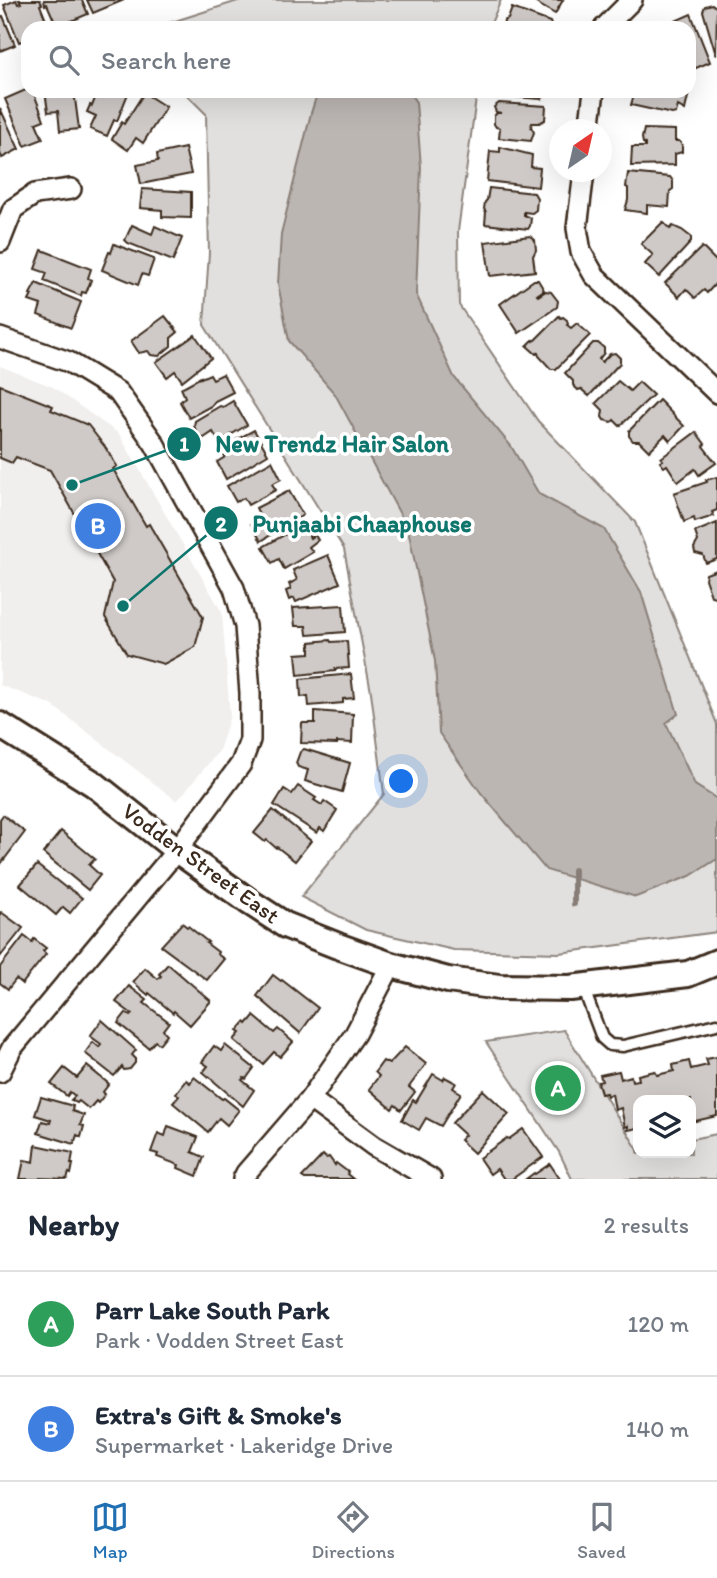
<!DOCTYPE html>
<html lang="en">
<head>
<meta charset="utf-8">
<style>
	body { margin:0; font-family:Itim,sans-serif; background:#f6f6f7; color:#1f2937 }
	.controls { position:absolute; right:21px; bottom:21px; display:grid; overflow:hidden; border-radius:14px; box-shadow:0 7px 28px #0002 }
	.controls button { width:63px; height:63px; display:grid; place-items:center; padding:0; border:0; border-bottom:2px solid #e0e1e3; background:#fff; color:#1f2937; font:35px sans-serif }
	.compass { position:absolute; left:549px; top:119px; width:63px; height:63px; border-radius:50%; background:#fff; box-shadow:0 7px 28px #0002; rotate:34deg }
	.you { position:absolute; left:402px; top:782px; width:24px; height:24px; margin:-18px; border:5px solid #fff; border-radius:50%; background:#1a73e8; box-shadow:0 0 0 10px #1a73e833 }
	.badge { display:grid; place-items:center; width:46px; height:46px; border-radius:50%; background:#1f6fb2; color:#fff; font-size:23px; font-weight:700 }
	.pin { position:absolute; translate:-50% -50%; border:4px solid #fff; box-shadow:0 2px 7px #0006 }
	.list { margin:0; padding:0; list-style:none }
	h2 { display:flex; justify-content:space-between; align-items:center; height:91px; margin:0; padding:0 28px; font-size:30px }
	h2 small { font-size:23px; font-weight:400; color:#747a83 }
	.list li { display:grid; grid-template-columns:46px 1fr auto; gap:21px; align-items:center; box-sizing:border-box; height:105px; padding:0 28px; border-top:2px solid #e0e1e3 }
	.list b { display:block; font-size:26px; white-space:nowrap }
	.list p { margin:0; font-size:23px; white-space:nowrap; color:#747a83 }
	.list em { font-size:23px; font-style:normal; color:#747a83 }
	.icon { flex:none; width:38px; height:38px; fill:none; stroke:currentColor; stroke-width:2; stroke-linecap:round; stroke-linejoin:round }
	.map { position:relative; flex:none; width:717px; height:1179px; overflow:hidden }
	.search { position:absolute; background:#fff; box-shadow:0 7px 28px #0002; left:21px; right:21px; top:21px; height:77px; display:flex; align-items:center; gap:18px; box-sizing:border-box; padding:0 24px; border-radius:21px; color:#747a83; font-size:26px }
	.sheet { height:301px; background:#fff }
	nav { display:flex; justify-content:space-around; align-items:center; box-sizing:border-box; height:98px; border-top:2px solid #e0e1e3; background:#fff; font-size:19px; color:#747a83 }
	nav a { display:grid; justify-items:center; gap:4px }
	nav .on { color:#1f6fb2 }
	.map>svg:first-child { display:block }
	.built { fill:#f1efee }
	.green { fill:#e2e0de; stroke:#8e857e; stroke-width:2 }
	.water { fill:#bcb6b3; stroke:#887e77; stroke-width:2 }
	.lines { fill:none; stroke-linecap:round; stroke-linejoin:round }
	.stream { stroke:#887e77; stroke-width:6 }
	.building { fill:#cfcac7; stroke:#3b2a1e; stroke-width:2 }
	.service-casing { stroke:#3b2a1e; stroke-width:15 }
	.minor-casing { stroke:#3b2a1e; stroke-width:24 }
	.tertiary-casing { stroke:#3b2a1e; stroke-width:30 }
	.service { stroke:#fff; stroke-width:10 }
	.minor { stroke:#fff; stroke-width:19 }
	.tertiary { stroke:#fff; stroke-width:24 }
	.labels { text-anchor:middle; stroke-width:7; stroke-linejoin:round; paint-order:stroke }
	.street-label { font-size:23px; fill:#3b2a1e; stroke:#fff }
	.leader { fill:none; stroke:#0f766e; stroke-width:2.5 }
	.callout-dot { fill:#0f766e; stroke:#fff; stroke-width:2.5 }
	.mark-label { font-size:21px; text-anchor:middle; font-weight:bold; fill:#fff }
	.callout-label { font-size:24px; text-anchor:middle; font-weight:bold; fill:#0f766e; stroke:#fff; stroke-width:7; stroke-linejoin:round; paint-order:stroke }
</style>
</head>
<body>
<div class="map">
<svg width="717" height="1179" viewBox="0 0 717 1179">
	<rect width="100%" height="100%" fill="#fff"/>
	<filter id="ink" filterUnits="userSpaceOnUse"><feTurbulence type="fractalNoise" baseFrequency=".0143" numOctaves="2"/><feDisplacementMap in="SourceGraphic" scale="14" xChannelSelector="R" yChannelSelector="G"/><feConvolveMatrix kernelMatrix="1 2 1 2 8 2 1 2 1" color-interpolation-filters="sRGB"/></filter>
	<g filter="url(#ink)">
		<!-- built -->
		<path class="built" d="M0 366 53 387 119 434 222 612 230 716 219 751 177 801 52 705 0 685Z"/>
		<!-- green -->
		<g class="green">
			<path d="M241 0H501L489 28H153Z"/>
			<path d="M183 91H477L458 231 459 305 538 421 635 522 717 724V932L559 953 454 950 366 930 301 897 384 794 371 692 344 549 204 325 209 253 206 114Z"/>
			<path d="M564 1030 638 1150V1153H691V1139L717 1134V1179H572L559 1152 486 1042Z"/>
		</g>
		<!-- water -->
		<path class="water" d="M318 91H408L416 102 421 167 416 294 454 377 511 446 539 494 604 529 641 592 678 714 666 723 695 785 717 799V859L690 876 636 897 546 870 481 793 439 733 435 661 408 529 335 394 289 341 278 284 281 234 311 113Z"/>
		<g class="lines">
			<!-- stream -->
			<path class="stream" d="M574 870V904"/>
		</g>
		<!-- building -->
		<g class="building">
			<path d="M16 0 18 4 21 3 19 0H40L42 4 40 5 49 28H28V39L19 42 4 5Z"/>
			<path d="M44 0H82L88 14 57 27 47 4 45 5Z"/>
			<path d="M87 0H124L93 13Z"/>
			<path d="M531 0H563L555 14Z"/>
			<path d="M712 4 717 8 716 55 703 11 705 6Z"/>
			<path d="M512 8 550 22 552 28H503L504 21 508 19Z"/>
			<path d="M691 14 710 62 689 71V28H675L673 22Z"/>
			<path d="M3 16 15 45 0 51V17Z"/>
			<path d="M28 89V91H33L44 120 36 123 43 139 25 146 5 99Z"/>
			<path d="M45 91H74L79 129 60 131 58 111 48 112Z"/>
			<path d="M98 91H129L117 121 114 120 107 136 90 129 96 116 87 112 90 105 92 106Z"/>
			<path d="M497 91H545V96L541 99 500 96Z"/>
			<path d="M635 91H687L689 92 685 110 678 106 676 113 672 114 631 105Z"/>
			<path d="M144 93 166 107 143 143 136 138 128 150 112 139 122 122 124 124Z"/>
			<path d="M499 103 546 106 545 120 539 123H532L531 127 534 132 531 141 499 138 500 128 496 127 494 124V116L497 113H501L496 112 494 107Z"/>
			<path d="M0 108 19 149 2 158 0 153Z"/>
			<path d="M644 129 675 130V141H679L682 145V152L675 154V165L631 166 632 147H645V144L643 143 642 138Z"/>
			<path d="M500 147 532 155 531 167 540 168 538 187 487 181 490 151 500 152Z"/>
			<path d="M185 148 191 174 141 184 137 165 158 161 157 154Z"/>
			<path d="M628 173 670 177 673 181V189L670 191 669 207 647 205V213L625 210 628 200V188L626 187Z"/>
			<path d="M489 188 534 193 537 198 536 210 532 213 524 212V215L531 218 530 226 528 229 485 224 486 212 484 209 485 202 487 200Z"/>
			<path d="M142 189 191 192V218L162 217V210L140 208Z"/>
			<path d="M663 222 670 229 673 226 682 230 691 237V242L659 277 645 264 653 255 641 244Z"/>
			<path d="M132 225 152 234 155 226 182 238 173 261 128 243 125 240Z"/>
			<path d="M530 236 535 240 536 250 533 256 535 271 490 276 485 242Z"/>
			<path d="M114 244 154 259 148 276 142 274 138 285 102 270 109 252 111 253Z"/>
			<path d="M702 247 717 262V282L707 293 704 290 695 298 686 289 679 297 665 283Z"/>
			<path d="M42 250 91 269 88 278 91 280 86 293 82 292 81 296 44 281 47 273 35 269Z"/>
			<path d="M534 280H538L544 290 537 295 538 296 546 291 551 292 558 301 557 307 519 333 500 304Z"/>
			<path d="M36 283 81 302 71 328 38 315 41 305 29 301 32 295 30 294Z"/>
			<path d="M165 316 178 332 171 338V346L159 356 151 355 148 351 139 353 131 341Z"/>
			<path d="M559 316 561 318 563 317 567 320 568 324 567 325 571 328 577 323 590 335 556 369H551L539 356 538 353 536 354 527 346 533 340 534 341Z"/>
			<path d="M195 335 211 358 182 381 175 371 167 377 156 362Z"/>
			<path d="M593 343H598L604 348V353L599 359 602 362 610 354 615 353 620 358V363L589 396 581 389 578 390 573 385V381L565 373Z"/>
			<path d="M210 374 213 379 223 374 233 392 215 401 211 406 189 418 180 402 185 397 181 388 201 377V378Z"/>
			<path d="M618 381 630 391 639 382 653 395 620 426 614 420 612 422 604 420 602 417 603 410 596 403Z"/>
			<path d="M0 385 53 406 51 410 88 425 105 447 117 466 113 469 146 526 149 524 203 617 195 647 164 664 127 654 105 617 113 582 50 470 16 457 12 463 0 458Z"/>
			<path d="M659 400 684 426 670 441 665 435 649 451 639 441H633L629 436V431Z"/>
			<path d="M233 401 247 425 219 442 213 432 204 438 199 437 194 426 195 421 220 406 223 407Z"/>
			<path d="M254 430 268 454 226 479 217 462 225 457 221 448Z"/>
			<path d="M696 432 705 444 703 446 716 463 699 475 695 469 678 482 667 465 664 467 660 462 663 460 661 458Z"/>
			<path d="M272 461 281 479 272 484 276 490 248 505 244 498 236 502 227 486Z"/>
			<path d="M717 477V510L712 512 714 516 695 522 694 518 684 522 674 493 707 482 706 480Z"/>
			<path d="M289 491 303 515 261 541 251 524 261 518 256 508Z"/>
			<path d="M717 523V559L706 563 703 555 695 553 694 548 698 541 695 532Z"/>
			<path d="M309 524 314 533 309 536 310 538 315 535 318 540 309 547 313 552 284 569 279 559 272 563 263 547 302 525 303 527Z"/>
			<path d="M328 555 340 583 296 602 294 598 289 600 286 591 291 589 289 584 297 580 293 570Z"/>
			<path d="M717 570V596L715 597 711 596 705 579 706 574Z"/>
			<path d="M343 605 345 632 308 635 307 634 306 626H295L293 608Z"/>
			<path d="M330 640 331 642 347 641 349 668 335 669V671L298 675 296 654 310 653V642Z"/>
			<path d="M351 674 354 698 343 699V703L309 706 308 696 301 697 300 679Z"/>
			<path d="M315 711 353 714 352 743 337 742V744L301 743 302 723H315Z"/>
			<path d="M304 749 350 763 342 792 305 781 308 770 298 767 296 763 300 752Z"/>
			<path d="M298 786 316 798 314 800 322 805 324 801 337 810 324 831 320 828 317 833 274 805 284 789 292 794Z"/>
			<path d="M273 810 311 841 295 861 277 847 276 848 267 840 265 842 254 833Z"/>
			<path d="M3 815 25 832 0 865V819Z"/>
			<path d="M61 831 95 859 89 865 100 875 88 890 43 853Z"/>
			<path d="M37 865 66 888 67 887 82 898 70 913 63 907 56 915 20 885Z"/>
			<path d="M1 912 23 928 0 957V913Z"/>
			<path d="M182 923 187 927 188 926 208 942 206 943 218 952 217 954 224 959 207 980 161 946Z"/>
			<path d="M24 936 32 942 34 939 46 948 43 951 46 954 22 984 16 979 8 989 0 983V967Z"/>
			<path d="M168 964 211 1001 190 1025 174 1011 173 1013 149 993 148 995 133 982 145 968 158 979 161 976 159 974Z"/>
			<path d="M273 975 281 981 282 980 318 1008 300 1033 257 996Z"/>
			<path d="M129 986 147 1000 144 1003 169 1022 163 1030 167 1034 159 1044 155 1041 149 1048 118 1023 126 1013 130 1016 132 1014 116 1002Z"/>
			<path d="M254 1016 274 1033 278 1029 293 1042 280 1057 274 1052 263 1064 234 1040 240 1033 237 1031 245 1022 247 1024Z"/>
			<path d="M102 1020 136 1050 132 1055 135 1058V1063L130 1069 124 1070 122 1067 114 1076 85 1053 93 1042 99 1047 101 1044 90 1036Z"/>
			<path d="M225 1045 254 1068 246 1079 244 1078 242 1080 254 1090 243 1106 203 1072 208 1066 202 1062 214 1046 221 1051Z"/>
			<path d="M405 1047 426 1064 409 1087 415 1092 401 1110 395 1105 392 1109 369 1089 379 1076 375 1072 383 1061 389 1064Z"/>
			<path d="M717 1057V1116L691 1122V1100H638V1128L628 1130V1126L625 1127 621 1108 615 1110 612 1094 607 1096 606 1093 601 1094 598 1082 602 1081 600 1075 619 1071 621 1079 631 1076 632 1081 639 1080 638 1075 655 1071 657 1075 674 1071 673 1065 689 1061 691 1069 708 1065 706 1059Z"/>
			<path d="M87 1066 109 1084 103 1092 105 1094 98 1103 96 1101 89 1109 79 1101 77 1103 71 1100 75 1096 70 1092 67 1096 51 1084 64 1068 77 1078Z"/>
			<path d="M433 1074 443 1080 445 1077 456 1083 453 1088 461 1093 441 1126 426 1118 419 1130 402 1120 413 1100 416 1102Z"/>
			<path d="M194 1077 222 1099 224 1098 239 1110 227 1125 219 1118 208 1132 173 1103 179 1096 176 1093 186 1080 190 1083Z"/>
			<path d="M483 1090 509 1114 474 1153 460 1140 465 1135 452 1123Z"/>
			<path d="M41 1097 73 1106 72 1111 84 1115 80 1125 84 1126 81 1137 77 1135 74 1144 38 1133 42 1121 50 1123 51 1120 35 1115Z"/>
			<path d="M168 1126 198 1137 192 1152 204 1157 197 1176 178 1168 179 1165 157 1157 158 1154 151 1152 158 1133 165 1136Z"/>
			<path d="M523 1129 543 1157 512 1179H504L497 1169 490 1174 479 1158 507 1138 509 1139Z"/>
			<path d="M36 1145 73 1153 71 1164H73L71 1174 69 1173 67 1179 40 1178V1179H20L24 1160 34 1162Z"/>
			<path d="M323 1155 326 1158 329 1157 335 1165 336 1163 348 1172 347 1174 353 1179H305L302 1177Z"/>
			<path d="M550 1164 560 1179H526L534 1173 535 1174Z"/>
		</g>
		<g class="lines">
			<!-- service casing -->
			<g class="service-casing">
				<path id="service" d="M583 987 602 1038 610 1045 623 1046 717 1024"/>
			</g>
			<!-- minor casing -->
			<g class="minor-casing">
				<g id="minor">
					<path d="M604 28 632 0"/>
					<path d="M589 130 594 91"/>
					<path d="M584 172 577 228 581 252 594 275 717 393"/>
					<path d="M0 242 13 209 35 194 71 189"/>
					<path d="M0 338 69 362 118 392 154 443 234 588 245 626 250 693V740L241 764 177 850 12 1048 0 1072"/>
					<path d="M310 1099 374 1146 431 1179"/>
					<path d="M243 1179 246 1173 310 1099 355 1034 391 965"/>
				</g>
			</g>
			<!-- tertiary casing -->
			<g class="tertiary-casing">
				<path id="tertiary" d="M0 725 94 784 177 850 251 903 285 925 338 946 391 965 448 980 499 987 570 988 688 974 717 962"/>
			</g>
			<!-- service -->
			<use href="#service" class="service"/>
			<!-- minor -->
			<use href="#minor" class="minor"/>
			<!-- tertiary -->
			<use href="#tertiary" class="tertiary"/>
		</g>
	</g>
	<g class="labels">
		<!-- street labels -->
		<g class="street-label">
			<text transform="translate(201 863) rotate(36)" y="8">Vodden Street East</text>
		</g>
	</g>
	<!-- callouts -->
	<path class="leader" d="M72 485L184 444M123 606L221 523"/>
	<g class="callout-dot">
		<circle cx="72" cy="485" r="7"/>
		<circle cx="123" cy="606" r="7"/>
		<circle cx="184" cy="444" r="18"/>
		<circle cx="221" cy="523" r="18"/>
	</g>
	<g class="mark-label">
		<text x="184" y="451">1</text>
		<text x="221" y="531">2</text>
	</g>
	<g class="callout-label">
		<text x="332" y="452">New Trendz Hair Salon</text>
		<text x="362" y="532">Punjaabi Chaaphouse</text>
	</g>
</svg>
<div class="controls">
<button><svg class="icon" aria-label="layers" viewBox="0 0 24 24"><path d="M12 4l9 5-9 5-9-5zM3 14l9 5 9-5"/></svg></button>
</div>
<svg class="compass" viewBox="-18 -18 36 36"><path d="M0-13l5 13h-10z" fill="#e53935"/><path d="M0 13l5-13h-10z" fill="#747a83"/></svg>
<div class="you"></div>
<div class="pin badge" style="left:558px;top:1088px;background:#2e9e5b">A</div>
<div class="pin badge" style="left:98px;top:526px;background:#3f7fe0">B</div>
<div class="search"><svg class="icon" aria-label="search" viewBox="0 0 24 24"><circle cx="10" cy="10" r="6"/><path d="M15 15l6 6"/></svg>Search here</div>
</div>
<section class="sheet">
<h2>Nearby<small>2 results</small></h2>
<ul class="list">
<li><span class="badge" style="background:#2e9e5b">A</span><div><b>Parr Lake South Park</b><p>Park · Vodden Street East</p></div><em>120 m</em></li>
<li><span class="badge" style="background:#3f7fe0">B</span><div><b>Extra's Gift &amp; Smoke's</b><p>Supermarket · Lakeridge Drive</p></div><em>140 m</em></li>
</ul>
</section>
<nav>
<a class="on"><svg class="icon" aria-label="map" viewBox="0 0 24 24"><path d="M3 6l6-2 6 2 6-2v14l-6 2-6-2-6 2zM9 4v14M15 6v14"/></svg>Map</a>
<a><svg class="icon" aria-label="directions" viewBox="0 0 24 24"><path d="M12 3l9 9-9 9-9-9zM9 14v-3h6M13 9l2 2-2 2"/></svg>Directions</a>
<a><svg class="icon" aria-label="saved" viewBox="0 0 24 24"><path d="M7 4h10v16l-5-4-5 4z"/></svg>Saved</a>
</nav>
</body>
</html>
